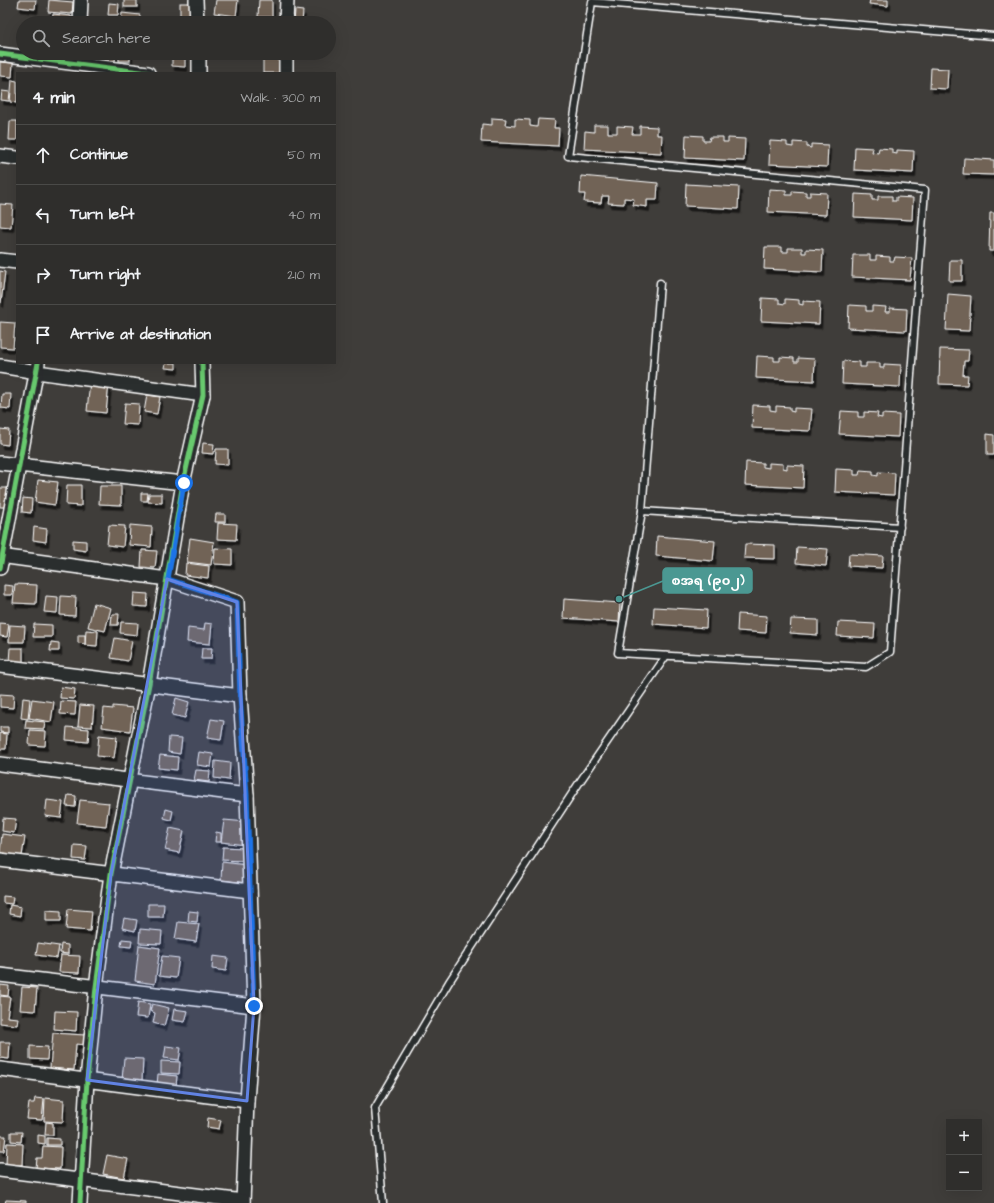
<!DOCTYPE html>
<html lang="en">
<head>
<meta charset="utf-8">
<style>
	body { margin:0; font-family:"Architects Daughter","Noto Sans Myanmar",sans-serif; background:#3b3a38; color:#f1f3f6 }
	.controls { position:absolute; right:12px; bottom:12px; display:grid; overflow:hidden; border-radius:0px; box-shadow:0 4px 16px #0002 }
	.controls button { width:36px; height:36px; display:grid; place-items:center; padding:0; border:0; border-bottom:1px solid #4a4a48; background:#2f2e2c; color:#f1f3f6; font:20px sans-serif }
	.stop { position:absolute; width:12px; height:12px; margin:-9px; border:3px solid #1a73e8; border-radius:50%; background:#fff }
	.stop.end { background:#1a73e8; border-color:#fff; box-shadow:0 1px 4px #0008 }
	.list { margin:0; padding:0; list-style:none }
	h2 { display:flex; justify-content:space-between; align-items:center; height:52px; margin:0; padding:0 16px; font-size:17px }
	h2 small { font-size:13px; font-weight:400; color:#a7a8a9 }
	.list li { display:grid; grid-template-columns:26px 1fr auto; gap:12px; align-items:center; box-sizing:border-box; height:60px; padding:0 16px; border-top:1px solid #4a4a48 }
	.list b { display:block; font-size:15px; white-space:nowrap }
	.list em { font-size:13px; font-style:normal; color:#a7a8a9 }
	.icon { flex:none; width:22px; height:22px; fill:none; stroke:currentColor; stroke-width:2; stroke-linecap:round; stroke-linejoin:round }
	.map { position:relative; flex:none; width:994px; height:1203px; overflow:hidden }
	.search { position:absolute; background:#2f2e2c; box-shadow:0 4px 16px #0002; left:16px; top:16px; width:320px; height:44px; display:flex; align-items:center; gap:10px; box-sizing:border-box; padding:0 14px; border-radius:22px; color:#a7a8a9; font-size:15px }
	.panel { position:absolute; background:#2f2e2c; box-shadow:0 4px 16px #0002; left:16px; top:72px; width:320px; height:292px; border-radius:0px }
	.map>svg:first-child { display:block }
	.building { fill:#716357; stroke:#fff; filter:url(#shadow) }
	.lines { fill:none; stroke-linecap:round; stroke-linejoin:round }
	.lane-casing { stroke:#fff; stroke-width:9 }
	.street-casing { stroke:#fff; stroke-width:16 }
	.lane { stroke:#2a2d2e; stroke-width:6 }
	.street { stroke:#2a2d2e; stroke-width:13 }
	.cycleway-casing { stroke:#2a2d2e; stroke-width:8 }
	.cycleway { stroke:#67ca6e; stroke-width:5 }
	.route { stroke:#1a73e8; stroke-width:5 }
	.marked { fill:#6183e4; fill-opacity:0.2; stroke:#6183e4; stroke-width:3; stroke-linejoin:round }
	.leader { fill:none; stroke:#4b9892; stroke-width:1.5 }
	.callout-dot { fill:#4b9892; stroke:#2a2d2e; stroke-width:1.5 }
	.callout { fill:#4b9892; stroke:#4b9892; stroke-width:1.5 }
	.callout-label { font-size:13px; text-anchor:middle; font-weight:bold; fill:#fff }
</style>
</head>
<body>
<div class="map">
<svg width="994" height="1203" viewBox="0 0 994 1203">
	<defs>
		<filter id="shadow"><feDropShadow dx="2.5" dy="4.5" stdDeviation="0" flood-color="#0009"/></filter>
	</defs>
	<rect width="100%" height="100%" fill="#3f3d3a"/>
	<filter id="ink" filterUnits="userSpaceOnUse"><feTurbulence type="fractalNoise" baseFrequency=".025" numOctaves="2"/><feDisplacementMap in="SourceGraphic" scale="8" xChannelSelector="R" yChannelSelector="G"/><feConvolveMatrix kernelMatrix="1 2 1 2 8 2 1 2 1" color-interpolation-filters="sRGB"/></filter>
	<g filter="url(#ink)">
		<!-- building -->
		<g class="building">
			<path d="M19 0H36L35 9 18 7Z"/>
			<path d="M49 0 73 2 72 14 48 12Z"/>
			<rect x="124" y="0" width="13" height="7"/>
			<path d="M216 0H238L236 16 214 13Z"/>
			<path d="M259 0H272V17H258Z"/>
			<path d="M870 0H888V6L869 4Z"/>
			<path d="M109 3 119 4 118 15H108Z"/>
			<rect x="180" y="3" width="12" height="20"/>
			<path d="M295 10 303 11 302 23H294Z"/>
			<path d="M122 13 140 15V23L121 22Z"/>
			<path d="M53 14 71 16V23H52Z"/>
			<path d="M95 53H116L115 61 94 59Z"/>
			<rect x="119" y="53" width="11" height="8"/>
			<path d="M172 55 185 56V67L172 66Z"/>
			<path d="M263 56H282L281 73H263Z"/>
			<path d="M0 62 13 63 12 77 0 76Z"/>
			<path d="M931 68 948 69 947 89 930 88Z"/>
			<path d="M12 80 17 81V103L10 102Z"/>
			<path d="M2 91 10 92 9 101 1 100Z"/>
			<path d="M492 118 506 119 505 125 515 126V119L530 120V126L537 127 538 119 555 120 554 128H559L558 146 481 142 482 124 492 125Z"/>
			<path d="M10 121H17V140H9Z"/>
			<path d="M594 125H608V133H617V126L633 127 632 134H640V126L657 127V135H662L661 153 584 149 585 131 594 132Z"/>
			<path d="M686 135 703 136V141H709L710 137H723V142H728V138L745 139 744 161 685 158Z"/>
			<path d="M770 141 787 142V146L793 147V142L807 143V147L811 148V144L828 145 827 167 769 164Z"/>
			<path d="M855 147 873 148 872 152 878 153 879 148 892 149V153L897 154V150L914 151 913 173 854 170Z"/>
			<path d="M964 158 994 160V175L963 174Z"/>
			<path d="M581 176 658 183 657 200H647V207L633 205 634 199 624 198V204L608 203 609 196H602L601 203 584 202 585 194H580Z"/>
			<path d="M686 184 739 187 738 209 685 206Z"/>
			<path d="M769 189 786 190V195H792V191L806 192V196H810V192L827 193 826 215 768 212Z"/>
			<path d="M855 194 872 195V200H878V196H892V201H896V197L913 198 912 220 854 217Z"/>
			<path d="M0 204 13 205 11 227 0 226Z"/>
			<path d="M990 213H994V251H989Z"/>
			<path d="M765 247H782V252H788V248H802V253H806V249L823 250 822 272 764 269Z"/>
			<path d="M853 255H870V260H876V256L890 257V261H894L895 257 912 258 910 280 852 277Z"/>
			<path d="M950 260H962V281H949Z"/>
			<path d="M0 271 5 272 1 303H0Z"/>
			<path d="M948 294 971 296 969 331 946 330Z"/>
			<path d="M762 298 779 299V303L785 304V299L799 300V304L803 305V301L820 302 819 324 761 321Z"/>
			<path d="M849 305 866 306V311H872V306L886 307 885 312H890V308L907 309 906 331 848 328Z"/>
			<path d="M0 322 15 323 13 348 0 347Z"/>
			<path d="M940 349 969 350 968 361H964L963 375H968L967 385 939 384Z"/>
			<path d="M757 356 774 357V361H780V357L794 358V362H798V358L815 359 814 381 756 378Z"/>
			<path d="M843 361 860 362V367H866V363H880V368H884V364L901 365 900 387 842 384Z"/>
			<path d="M166 363H176V369L165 368Z"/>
			<path d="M90 381 109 383 106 413 87 411Z"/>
			<path d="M2 394H11L10 409 1 408Z"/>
			<path d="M147 395 160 397 157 414 144 412Z"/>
			<path d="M125 403 139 404 138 425 123 424Z"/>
			<path d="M753 405 770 406V410L776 411V406L790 407V411L794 412V408L812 409 810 431 752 428Z"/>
			<path d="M841 411 858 412V417H864V412L878 413 877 417 882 418V414L899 415 898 437 839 434Z"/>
			<path d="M0 429 9 430 8 445 0 444Z"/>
			<path d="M987 434 994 435V455H987Z"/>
			<path d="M203 443 214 444 213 454 202 453Z"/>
			<path d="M216 449H228V465L215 464Z"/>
			<path d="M746 462 763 463V467L769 468V463L783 464V468L787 469V465L804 466 803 488 745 485Z"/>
			<path d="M836 469 854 470V475H859L860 470 873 471V475L878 476V472L895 473 894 495 835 492Z"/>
			<path d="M38 480 58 482 55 505 35 502Z"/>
			<path d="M67 485H81V506L66 505Z"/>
			<path d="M100 486H121V505L99 504Z"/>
			<path d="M0 488H9L8 507H0Z"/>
			<path d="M141 493H148L147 501H141Z"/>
			<path d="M149 494H162V503L148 502Z"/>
			<path d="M23 498 32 499 31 513 22 512Z"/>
			<path d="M216 514H225V522H215Z"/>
			<path d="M218 523 237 524 236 540 217 539Z"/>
			<path d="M109 525 125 526 123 547 107 545Z"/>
			<path d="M130 525 152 527 151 547 129 545Z"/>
			<path d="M34 527 47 529 46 542 33 540Z"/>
			<path d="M657 536 715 541 713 561 656 556Z"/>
			<path d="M190 538 214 542 211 565 187 562Z"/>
			<path d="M73 540 86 541V551L73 549Z"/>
			<path d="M745 544 775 545V559L744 558Z"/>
			<path d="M797 547 828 549 826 566 796 563Z"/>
			<path d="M215 548 232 549V565L214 564Z"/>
			<path d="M142 550 157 551 155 568 141 567Z"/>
			<path d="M849 554 883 556 882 568 848 566Z"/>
			<path d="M186 563 209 566 208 578 185 575Z"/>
			<path d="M15 584 37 585 36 604 13 603Z"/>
			<path d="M4 585 13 586 12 595H4Z"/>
			<path d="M134 593 148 594 147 607 133 606Z"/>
			<path d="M46 596 58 597 57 613 44 612Z"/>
			<path d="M61 596 76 597 75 616 60 615Z"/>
			<path d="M564 599 620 603 619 622 563 618Z"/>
			<path d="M94 603 111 608 105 631 88 627Z"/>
			<path d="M654 607 707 610 706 628 653 624Z"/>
			<path d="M112 614H119L118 625H111Z"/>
			<path d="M738 614 767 616 766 633 737 631Z"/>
			<path d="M791 619 818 620V635L790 633Z"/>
			<path d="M121 622 138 623 137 635 120 633Z"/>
			<path d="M838 622 875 624 874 638 837 636Z"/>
			<path d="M0 623 9 624 7 637 0 636Z"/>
			<path d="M205 623 212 624 210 644 187 642 188 628 204 630Z"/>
			<path d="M34 624 52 625V637H33Z"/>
			<path d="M10 625 25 626 24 642H9Z"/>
			<path d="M86 630 98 631 97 646 85 645Z"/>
			<path d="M78 635H85V644L78 643Z"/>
			<path d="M115 638 132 641 128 661 111 658Z"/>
			<path d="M51 642 59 643V651H50Z"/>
			<path d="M10 648H23V662H9Z"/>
			<path d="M202 648H212L211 659H201Z"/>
			<path d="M61 687 75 689 74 699 60 698Z"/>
			<path d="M0 694 14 695 13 708 0 707Z"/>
			<path d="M23 698 30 699 28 719 21 718Z"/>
			<path d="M176 698 189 702 185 718 172 715Z"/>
			<path d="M32 699 54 702 51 722 29 718Z"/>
			<path d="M61 701 76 702 75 715 60 714Z"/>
			<path d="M80 705 94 706 92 727 78 726Z"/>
			<path d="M113 706 133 708 130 731 102 727 104 708 113 709Z"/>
			<path d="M211 719 224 721 221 740 207 738Z"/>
			<path d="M26 720 45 722 44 729 25 728Z"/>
			<path d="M0 727H8V733L0 732Z"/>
			<path d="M67 727 89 729 88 742 66 740Z"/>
			<path d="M30 730 46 731 45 746 29 745Z"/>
			<path d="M0 733 7 734 6 749H0Z"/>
			<path d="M99 735 117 737 114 758 97 756Z"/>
			<path d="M169 737 182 738 180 754 168 752Z"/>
			<path d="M199 752 213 754 211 767 197 765Z"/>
			<path d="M160 755 178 757 177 770 158 768Z"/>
			<path d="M215 761 230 763 229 780 214 778Z"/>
			<path d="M196 770 210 771 209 782 194 780Z"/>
			<path d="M68 795 76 796 75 807 66 806Z"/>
			<path d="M47 800 63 802 61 818 45 816Z"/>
			<path d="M80 800 109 803 106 826 77 823Z"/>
			<path d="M166 809 173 811 171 820 164 818Z"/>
			<path d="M3 818 16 819 14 833 2 831Z"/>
			<path d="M224 820 247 822 245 845 221 842Z"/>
			<path d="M170 828 184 831 179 853 165 850Z"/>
			<path d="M216 832 221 833V842H215Z"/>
			<path d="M2 834 25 837 22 856 0 853Z"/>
			<path d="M74 845 87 846 85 860 73 859Z"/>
			<path d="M223 847 244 848V861L222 860Z"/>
			<path d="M222 862 247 865 245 883 221 880Z"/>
			<path d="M3 896 13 897 12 904 3 903Z"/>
			<path d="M148 904H164L163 917H148Z"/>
			<path d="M10 905 21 907 20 916 9 914Z"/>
			<path d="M68 909 92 911 90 931 66 929Z"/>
			<path d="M46 910 61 911V921H46Z"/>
			<path d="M189 911 198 912 197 922 188 921Z"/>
			<path d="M124 918 137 920 135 931 122 928Z"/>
			<path d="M178 922 199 924 196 942 175 939Z"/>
			<path d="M140 929 162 931 161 944 139 943Z"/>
			<path d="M122 939 132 940 131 947 121 946Z"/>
			<path d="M38 943 59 946 57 958 36 955Z"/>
			<path d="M61 944 68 945V954L60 953Z"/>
			<path d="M139 945 160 948 155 984 135 981Z"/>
			<path d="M61 955 80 956 79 973 59 972Z"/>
			<path d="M162 956 179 958 176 978 159 976Z"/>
			<path d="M213 956 228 958 226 971 212 969Z"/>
			<path d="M0 985 9 986 8 996 0 995Z"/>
			<path d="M22 987 37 988 35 1011 20 1010Z"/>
			<path d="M0 996 10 997 7 1017 18 1018 17 1025 0 1023Z"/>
			<path d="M138 1002 150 1004 148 1018 136 1017Z"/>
			<path d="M152 1004 169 1008 164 1026 153 1023 155 1013 150 1011Z"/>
			<path d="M174 1009 188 1011 185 1022 172 1020Z"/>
			<path d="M55 1011 77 1012 76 1031 54 1029Z"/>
			<path d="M53 1033 85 1035V1045L76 1044 74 1070 50 1068Z"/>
			<path d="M0 1042H10L9 1059 0 1058Z"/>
			<path d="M30 1046 48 1047 47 1060 30 1059Z"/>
			<path d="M166 1046 181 1048 179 1060 164 1058Z"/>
			<path d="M124 1058 143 1059 142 1081 122 1080Z"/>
			<path d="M161 1061 180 1062 179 1074 161 1073Z"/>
			<path d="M158 1074 177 1076 176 1087 157 1085Z"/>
			<path d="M35 1098 44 1099 42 1120 27 1119 29 1103H34Z"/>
			<path d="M45 1098 64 1100 63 1122 44 1121Z"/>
			<path d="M208 1118 221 1120 219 1129 207 1127Z"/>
			<path d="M46 1122 53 1123V1135H45Z"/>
			<path d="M11 1132H22L21 1142 11 1141Z"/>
			<path d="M38 1135 45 1136V1144L38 1143Z"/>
			<path d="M0 1136H6L4 1151H0Z"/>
			<path d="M47 1138 60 1139V1145H47Z"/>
			<path d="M7 1143 23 1144 22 1165H6Z"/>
			<path d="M43 1146 61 1147 60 1169 36 1168 37 1158H42Z"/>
			<path d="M107 1155 128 1159 124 1178 103 1174Z"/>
			<path d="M6 1200 26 1201V1203H5Z"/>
		</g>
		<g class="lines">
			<!-- lane casing -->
			<g class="lane-casing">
				<g id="lane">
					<path d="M660 283 642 511 618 653 866 667 890 652 925 190 568 156 592 2 994 36"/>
					<path d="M642 511 720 516 900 527"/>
					<path d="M383 1203 375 1108 449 982 579 783 666 656"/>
				</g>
			</g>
			<!-- street casing -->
			<g class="street-casing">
				<g id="street">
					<path d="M196 0 197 23"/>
					<path d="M80 23 81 0"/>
					<path d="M286 23 287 0"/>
					<path d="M199 53V73"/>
					<path d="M0 54 148 73"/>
					<path d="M286 73V53"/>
					<path d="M0 156 17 158"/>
					<path d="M0 260 17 262"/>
					<path d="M0 366 37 372 203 395"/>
					<path d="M0 463 183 483"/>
					<path d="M0 556 167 579 237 602 240 696 247 795 254 1006 247 1101 243 1203"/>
					<path d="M0 568 38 363"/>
					<path d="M0 666 240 696"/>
					<path d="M0 764 247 795"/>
					<path d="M0 860 250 891"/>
					<path d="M0 975 254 1006"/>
					<path d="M0 1069 247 1101"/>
					<path d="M0 1170 243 1201"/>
					<path d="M80 1203 87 1080 96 987 111 874 149 684 183 483 203 395 202 363"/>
				</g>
			</g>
			<!-- lane -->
			<use href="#lane" class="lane"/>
			<!-- street -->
			<use href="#street" class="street"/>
			<!-- cycleway casing -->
			<g class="cycleway-casing">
				<g id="cycleway">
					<path d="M0 54 148 73"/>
					<path d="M0 568 38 363"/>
					<path d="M80 1203 87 1080 96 987 111 874 149 684 183 483 203 395 202 363"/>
				</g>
			</g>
			<!-- cycleway -->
			<use href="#cycleway" class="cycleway"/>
		</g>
	</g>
	<g class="lines" filter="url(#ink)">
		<!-- route -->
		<path class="route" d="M184 483 168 579 237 602 240 696 247 795 254 1006"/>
	</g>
	<!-- marked area -->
	<path class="marked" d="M167 579 237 602 254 1006 247 1101 87 1080 111 874Z"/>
	<!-- callouts -->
	<path class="leader" d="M619 599L663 581"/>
	<circle class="callout-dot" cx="619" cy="599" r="4"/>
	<rect class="callout" x="663" y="568" width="89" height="25" rx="4"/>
	<g class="callout-label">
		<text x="708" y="585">စအရ (၉၀၂)</text>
	</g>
</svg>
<div class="controls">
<button>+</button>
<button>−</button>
</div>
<div class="stop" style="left:184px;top:483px"></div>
<div class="stop end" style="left:254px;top:1006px"></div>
<div class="search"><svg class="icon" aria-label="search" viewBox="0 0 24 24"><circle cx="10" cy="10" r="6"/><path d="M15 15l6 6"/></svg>Search here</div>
<section class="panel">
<h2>4 min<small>Walk · 300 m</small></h2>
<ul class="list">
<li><svg class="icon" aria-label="ahead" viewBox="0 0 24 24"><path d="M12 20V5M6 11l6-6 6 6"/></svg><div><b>Continue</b></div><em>50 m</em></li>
<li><svg class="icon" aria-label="left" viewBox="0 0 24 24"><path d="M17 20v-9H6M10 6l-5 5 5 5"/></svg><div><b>Turn left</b></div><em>40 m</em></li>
<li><svg class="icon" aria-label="right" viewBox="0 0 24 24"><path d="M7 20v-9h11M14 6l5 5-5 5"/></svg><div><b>Turn right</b></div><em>210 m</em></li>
<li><svg class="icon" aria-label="arrive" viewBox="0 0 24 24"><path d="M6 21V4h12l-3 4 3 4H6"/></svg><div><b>Arrive at destination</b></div></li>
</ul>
</section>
</div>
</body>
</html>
